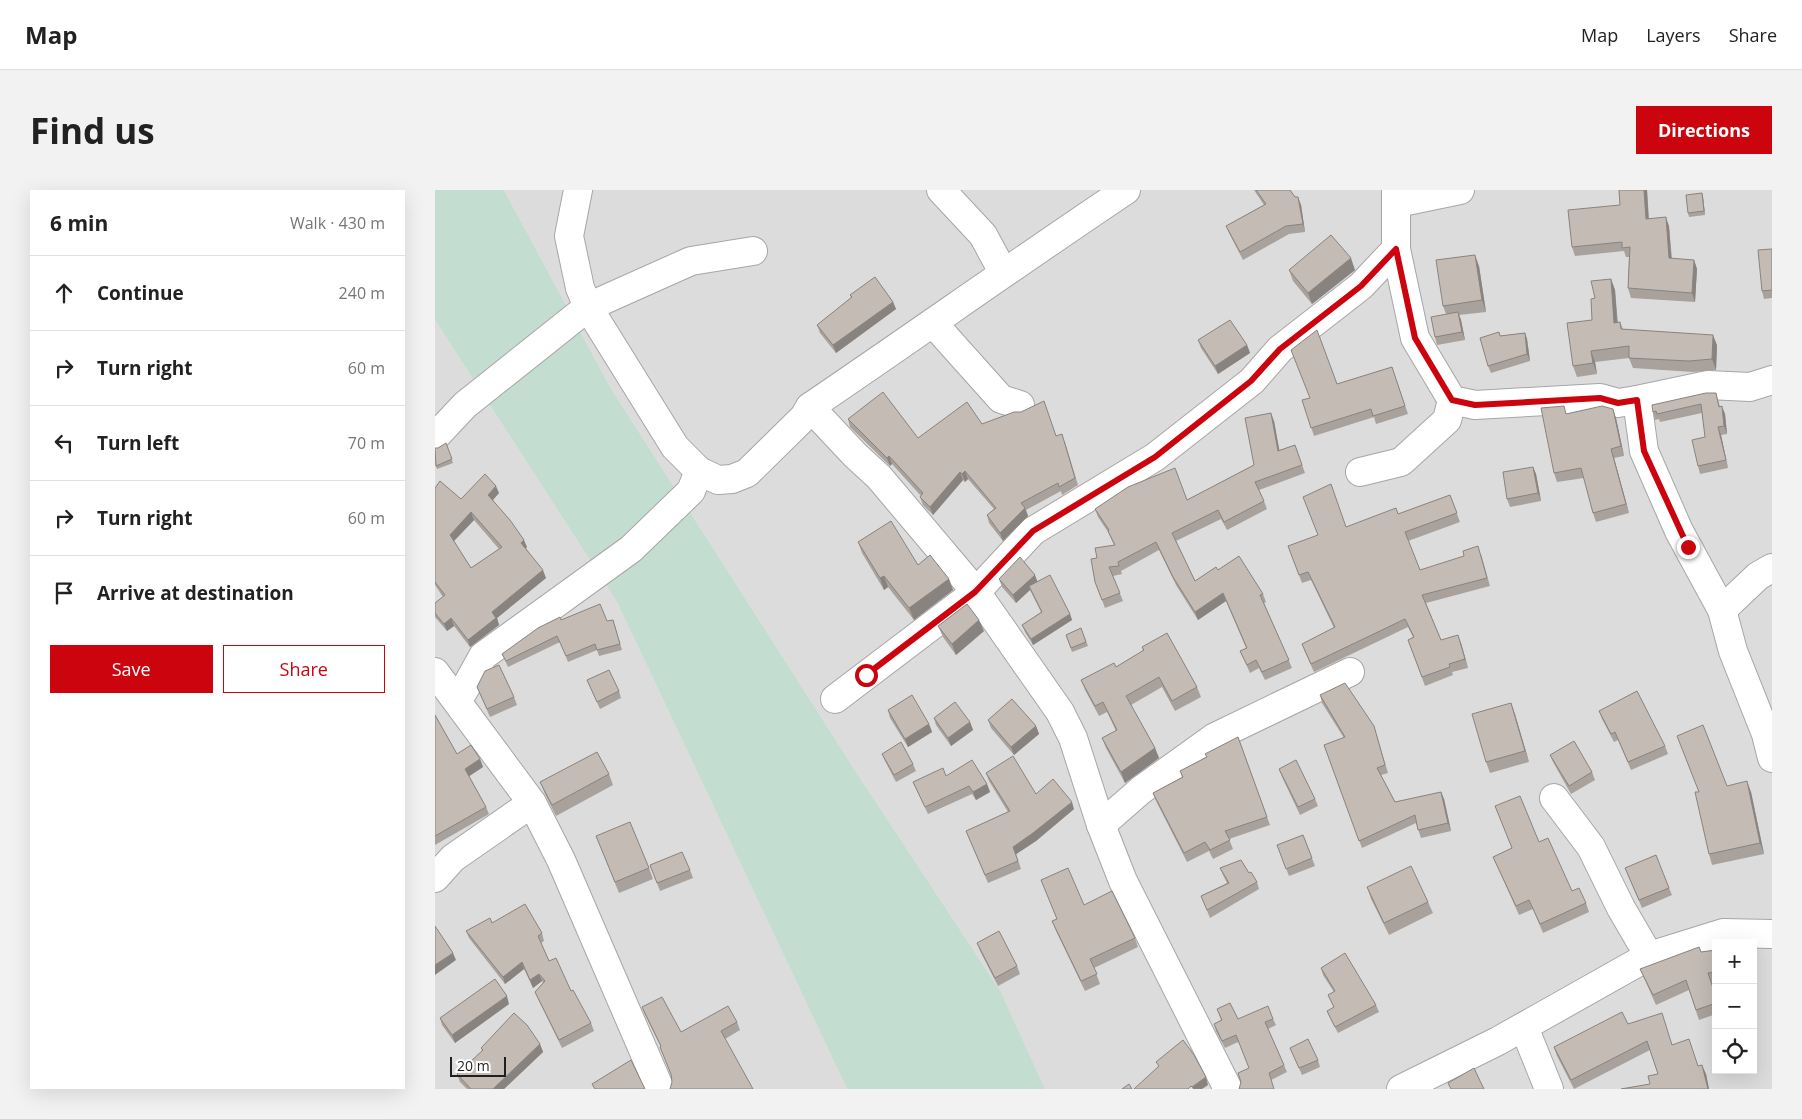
<!DOCTYPE html>
<html lang="en">
<head>
<meta charset="utf-8">
<style>
	body { margin:0; font-family:"Open Sans",sans-serif; background:#f2f2f2; color:#222 }
	.controls { position:absolute; right:15px; bottom:15px; display:grid; overflow:hidden; border-radius:0px; box-shadow:0 5px 20px #0002 }
	.controls button { width:45px; height:45px; display:grid; place-items:center; padding:0; border:0; border-bottom:1px solid #e0e0e0; background:#fff; color:#222; font:25px sans-serif }
	.scale { position:absolute; left:15px; bottom:12px; width:56px; box-sizing:border-box; padding-left:5px; border:2px solid #1f1f1f; border-top:0; font-size:14px; line-height:18px; white-space:nowrap; color:#1f1f1f; -webkit-text-stroke:4px #fff; paint-order:stroke }
	.stop { position:absolute; width:15px; height:15px; margin:-11px; border:4px solid #cb040e; border-radius:50%; background:#fff }
	.stop.end { background:#cb040e; border-color:#fff; box-shadow:0 1px 5px #0008 }
	.list { margin:0; padding:0; list-style:none }
	h2 { display:flex; justify-content:space-between; align-items:center; height:65px; margin:0; padding:0 20px; font-size:21px }
	h2 small { font-size:16px; font-weight:400; color:#767676 }
	.list li { display:grid; grid-template-columns:32px 1fr auto; gap:15px; align-items:center; box-sizing:border-box; height:75px; padding:0 20px; border-top:1px solid #e0e0e0 }
	.list b { display:block; font-size:19px; white-space:nowrap }
	.list em { font-size:16px; font-style:normal; color:#767676 }
	.actions { display:flex; gap:10px; padding:15px 20px }
	.actions a { flex:1; padding:11px 0; border:1px solid #cb040e; border-radius:0px; text-align:center; font-size:18px; color:#cb040e }
	.actions .main { background:#cb040e; color:#fff }
	.icon { flex:none; width:28px; height:28px; fill:none; stroke:currentColor; stroke-width:2; stroke-linecap:round; stroke-linejoin:round }
	.map { position:relative; flex:none; width:1337px; height:899px; overflow:hidden; border-radius:0px }
	header { display:flex; align-items:center; gap:30px; box-sizing:border-box; height:70px; padding:0 25px; background:#fff; border-bottom:1px solid #e0e0e0 }
	header strong { font-size:24px }
	nav { display:flex; gap:28px; margin-inline-start:auto; font-size:18px }
	.intro { display:flex; align-items:center; justify-content:space-between; box-sizing:border-box; height:120px; padding:0 30px }
	h1 { margin:0; font-size:35px }
	.button { padding:12px 22px; border-radius:0px; background:#cb040e; color:#fff; font-size:18px; font-weight:700 }
	main { display:flex; gap:30px; padding:0 30px }
	aside { flex:1; background:#fff; border-radius:0px; box-shadow:0 5px 20px #0002 }
	.map>svg:first-child { display:block }
	.residential { fill:#dddcdc; fill-rule:evenodd }
	.wetland { fill:#c3ddd0 }
	.lines { fill:none; stroke-linecap:round; stroke-linejoin:round }
	.minor-casing { stroke:#a6a6a6; stroke-width:30 }
	.minor { stroke:#fff; stroke-width:28 }
	.wall { fill:#a9a19c; fill-rule:evenodd }
	.shaded-wall { fill:#89837f }
	.building { fill:#c4bbb5; stroke:#89837f; fill-rule:evenodd }
	.route { stroke:#cb040e; stroke-width:6 }
</style>
</head>
<body>
<header>
<strong>Map</strong>
<nav><a>Map</a><a>Layers</a><a>Share</a></nav>
</header>
<div class="intro"><h1>Find us</h1><a class="button">Directions</a></div>
<main>
<aside>
<h2>6 min<small>Walk · 430 m</small></h2>
<ul class="list">
<li><svg class="icon" aria-label="ahead" viewBox="0 0 24 24"><path d="M12 20V5M6 11l6-6 6 6"/></svg><div><b>Continue</b></div><em>240 m</em></li>
<li><svg class="icon" aria-label="right" viewBox="0 0 24 24"><path d="M7 20v-9h11M14 6l5 5-5 5"/></svg><div><b>Turn right</b></div><em>60 m</em></li>
<li><svg class="icon" aria-label="left" viewBox="0 0 24 24"><path d="M17 20v-9H6M10 6l-5 5 5 5"/></svg><div><b>Turn left</b></div><em>70 m</em></li>
<li><svg class="icon" aria-label="right" viewBox="0 0 24 24"><path d="M7 20v-9h11M14 6l5 5-5 5"/></svg><div><b>Turn right</b></div><em>60 m</em></li>
<li><svg class="icon" aria-label="arrive" viewBox="0 0 24 24"><path d="M6 21V4h12l-3 4 3 4H6"/></svg><div><b>Arrive at destination</b></div></li>
</ul>
<div class="actions"><a class="main">Save</a><a>Share</a></div>
</aside>
<div class="map">
<svg width="1337" height="899" viewBox="0 0 1337 899">
	<rect width="100%" height="100%" fill="#f0ece5"/>
	<!-- residential -->
	<g class="residential">
		<path d="M69 0H1337V899H610L566 802 423 585 175 197ZM1281 753H1318V880H1281Z"/>
		<path d="M0 130 182 412 412 899H0Z"/>
	</g>
	<!-- wetland -->
	<path class="wetland" d="M0 0H69L175 197 423 585 566 802 610 899H412L182 412 0 130Z"/>
	<g class="lines">
		<!-- minor casing -->
		<g class="minor-casing">
			<g id="minor">
				<path d="M143 0 134 46 145 98 153 117 240 257 264 281 283 290 297 289 312 283 369 227 375 217C481 145 585 71 691 0"/>
				<path d="M506 0 548 45 568 82"/>
				<path d="M961 0V59L980 148 1017 210 1040 215 1165 208 1183 213 1202 210 1209 261 1244 341 1287 420 1298 461 1331 544 1337 568"/>
				<path d="M962 13 1025 0"/>
				<path d="M498 133 566 209 585 215"/>
				<path d="M1202 210 1273 195 1315 197 1337 190"/>
				<path d="M375 217 420 265 444 287 541 402 625 522 638 548 666 635 688 691 793 899"/>
				<path d="M0 247 30 215 153 117 256 71 318 61"/>
				<path d="M925 282 966 272 1012 230 1017 210"/>
				<path d="M1287 420 1323 386 1337 378"/>
				<path d="M0 482 97 613 126 670 225 899"/>
				<path d="M18 506 28 502 48 466 196 359 256 301 264 281"/>
				<path d="M400 509 541 402 598 341 720 267 817 191 845 159 926 96 961 59"/>
				<path d="M1119 608 1156 657 1186 718 1214 766"/>
				<path d="M666 635 706 600 780 547 915 482"/>
				<path d="M0 688 18 668 97 613"/>
				<path d="M1089 837 1114 899"/>
				<path d="M966 899 1063 851 1214 766 1288 743 1337 744"/>
			</g>
		</g>
		<!-- minor -->
		<use href="#minor" class="minor"/>
	</g>
	<!-- wall -->
	<g class="wall">
		<path d="M819 0H855L866 15 870 42 854 44 808 70 794 43 791 36 829 15Z"/>
		<path d="M1184 0H1212L1214 28 1234 36 1237 69 1259 70 1262 79 1260 112 1196 108 1193 98 1194 67H1191L1189 61 1140 66 1137 57 1185 15Z"/>
		<path d="M1267 3 1268 7 1270 25 1254 27 1253 23Z"/>
		<path d="M1337 59V108L1329 109 1327 101Z"/>
		<path d="M1044 76 1051 122 1024 125 1026 130 1030 150 1002 155 1000 147 1011 124 1008 116Z"/>
		<path d="M854 80H920L877 114 858 91Z"/>
		<path d="M1176 89 1180 100 1183 133 1185 132 1188 139 1282 155 1281 180 1258 182 1198 178 1194 168 1160 172 1162 184 1142 187 1138 176 1157 130 1160 108Z"/>
		<path d="M415 105 458 112 461 119 401 163 385 143 382 135 416 108Z"/>
		<path d="M1090 143 1092 149 1095 171 1056 183 1053 176 1065 146Z"/>
		<path d="M763 150 812 155 815 163 783 184 766 158Z"/>
		<path d="M957 177 973 224 941 234 939 227 879 246 867 210 875 208 902 194Z"/>
		<path d="M1281 203 1285 217 1290 224 1292 244 1286 245 1293 278 1265 284 1263 276 1270 247 1267 223 1225 232 1224 229 1220 230 1218 222Z"/>
		<path d="M1132 224 1181 228 1189 266 1179 268 1194 323 1161 332 1158 323 1149 288 1122 292 1119 283Z"/>
		<path d="M413 229 483 248 547 234 621 246 630 252 643 295 627 305 626 301 591 320 593 326 568 351 554 333 552 325 559 319 533 289 530 292 528 290 498 325 488 315 485 307 486 306 457 274 455 276 415 237Z"/>
		<path d="M839 231 844 260 860 255 870 283 824 300 829 311 832 319 792 340 786 329 741 351 760 391 783 380 828 404 831 412 829 413 857 478 830 490 824 478 815 483 805 461 811 458 791 411 763 430 741 395 724 360 686 381 687 384 678 386 688 411 670 418 660 392 662 368 679 355 673 342 663 327 660 319 752 310 819 275Z"/>
		<path d="M11 253 18 273 2 279 0 274 3 258Z"/>
		<path d="M1098 277 1101 284 1106 311 1075 317 1072 309Z"/>
		<path d="M0 298 26 309 64 303 58 310 92 357 91 358 111 388 62 428 64 435 35 457 19 436 12 441 0 427V413L8 407 0 395ZM39 330 64 359 36 378 19 351Z"/>
		<path d="M1015 305 1025 332 973 351 985 380 1046 364 1055 396 991 413 1006 450 1026 453 1033 478 1017 482 1018 485 990 496 973 450 978 447 973 437 879 482 870 462 867 454 899 438 876 390 867 393 853 356 883 345 911 337 963 324Z"/>
		<path d="M423 352 483 375 514 389 518 400 479 430 453 397 449 400 427 363Z"/>
		<path d="M564 389 602 391 635 424 637 430 598 455 590 442 587 435 606 422 595 400 581 413 567 397Z"/>
		<path d="M126 430 180 436 187 460 164 466 162 460 133 472 125 452 73 477 67 464Z"/>
		<path d="M503 436 549 441 521 465 508 447Z"/>
		<path d="M646 438 653 456 637 462 631 445Z"/>
		<path d="M707 457 762 497 766 507 740 521 727 497 696 515 720 558 724 568 690 593 671 558 667 548 681 541 672 522 664 526 650 500 646 490 681 477 708 461Z"/>
		<path d="M152 490 184 501 186 508 165 519Z"/>
		<path d="M42 497 79 507 82 515 55 527Z"/>
		<path d="M885 505 939 536 953 583 946 585 960 612 1006 602 1009 609 1016 641 986 648 981 633 927 658 889 555 909 548 887 513Z"/>
		<path d="M1076 513 1094 572 1055 583 1051 572Z"/>
		<path d="M453 520 494 534 497 542 473 557 455 528Z"/>
		<path d="M1164 521 1230 556 1233 564 1196 580 1183 550 1179 552 1167 529Z"/>
		<path d="M0 525 22 564 45 569 48 577 34 586 51 617 54 624 0 655Z"/>
		<path d="M499 528 535 532 538 540 516 556 501 535Z"/>
		<path d="M553 530 601 536 604 544 579 565 556 538Z"/>
		<path d="M803 547 835 635 794 649 798 659 778 669 774 661 752 672 721 611 718 603 747 587 745 581 771 567Z"/>
		<path d="M447 564 478 574 481 581 461 592 450 571Z"/>
		<path d="M1115 565 1157 582 1160 590 1136 604 1118 572Z"/>
		<path d="M844 579 880 609 883 616 865 625 847 587Z"/>
		<path d="M551 583 639 619 601 651 581 664 586 679 553 693 531 641 573 622 554 591Z"/>
		<path d="M174 584 178 595 121 626 110 604 105 592Z"/>
		<path d="M511 586 552 594 555 602 541 610 537 604 493 624 478 592Z"/>
		<path d="M1292 596 1316 602 1329 664 1277 675 1274 664Z"/>
		<path d="M1060 616 1104 652 1137 701 1151 713 1154 722 1108 743 1098 719 1084 725 1062 676 1058 667 1077 658Z"/>
		<path d="M868 645 880 676 854 686 842 655Z"/>
		<path d="M161 646 214 678 218 689 184 703Z"/>
		<path d="M215 675 255 680 258 688 225 701Z"/>
		<path d="M785 678 814 683 822 692 824 699 775 728 766 706 792 693 788 685Z"/>
		<path d="M1190 678 1234 698 1237 705 1207 718Z"/>
		<path d="M606 690 649 715 700 748 703 757 659 778 665 794 650 801 621 741 617 731 622 729Z"/>
		<path d="M932 697 993 712 998 723 954 745 936 709Z"/>
		<path d="M57 733 107 743 109 751 106 753 114 771 136 801 156 833 159 841 127 858 103 809 100 802 108 793 107 791 98 798 89 779 70 794 34 748 31 741Z"/>
		<path d="M542 753 582 776 585 784 563 796 545 761Z"/>
		<path d="M1281 760V792L1276 793 1281 806V824L1264 830 1254 800 1221 815 1205 779 1266 762Z"/>
		<path d="M886 778 941 815 944 822 903 843 895 828 892 821 899 818 893 805 899 802 888 785Z"/>
		<path d="M74 814 20 853 7 835 5 828Z"/>
		<path d="M207 817 246 842 302 832 305 840 290 849 237 892V887L225 857H226L210 825Z"/>
		<path d="M782 819 803 829H838L841 835 833 839 852 882 836 890 803 852 790 858 781 841 779 834 786 830Z"/>
		<path d="M1193 834 1238 855 1263 876 1271 884 1274 899H1186L1215 894 1223 884 1215 860 1139 899 1122 866 1119 857Z"/>
		<path d="M105 854 108 862 69 899H32L25 892 22 884 47 861 46 858Z"/>
		<path d="M855 858 883 870 885 877 867 885Z"/>
	</g>
	<!-- shaded-wall -->
	<g class="shaded-wall">
		<path d="M1209 0H1212L1214 38 1211 29Z"/>
		<path d="M1267 3 1268 7 1270 25 1269 21Z"/>
		<path d="M863 7 866 15 870 42 868 34Z"/>
		<path d="M1231 27 1234 36 1237 77 1234 68Z"/>
		<path d="M1040 65 1044 76 1051 122 1047 110Z"/>
		<path d="M916 68 920 80 877 114 873 103Z"/>
		<path d="M1259 70 1262 79 1260 112 1257 103Z"/>
		<path d="M1176 89 1180 100 1183 144 1179 133Z"/>
		<path d="M458 112 461 119 401 163 398 155Z"/>
		<path d="M1023 122 1026 130 1030 150 1027 142Z"/>
		<path d="M1090 143 1092 149 1095 171 1092 164Z"/>
		<path d="M1278 145 1282 155 1281 180 1277 169Z"/>
		<path d="M812 155 815 163 783 184 780 176Z"/>
		<path d="M1156 161 1160 172 1162 184 1158 173Z"/>
		<path d="M1287 216 1290 224 1292 244 1289 236Z"/>
		<path d="M1178 219 1181 228 1189 266 1186 256Z"/>
		<path d="M836 223 839 231 846 269 843 261Z"/>
		<path d="M1283 237 1286 245 1293 278 1291 270Z"/>
		<path d="M1176 259 1179 268 1194 323 1191 314Z"/>
		<path d="M454 266 457 274 455 276 452 268Z"/>
		<path d="M1098 277 1101 284 1106 311 1103 303Z"/>
		<path d="M530 281 533 289 530 292 527 284Z"/>
		<path d="M525 282 528 290 498 325 495 317Z"/>
		<path d="M61 296 64 303 56 312 53 305Z"/>
		<path d="M590 318 593 326 568 351 565 343Z"/>
		<path d="M36 322 39 330 18 352 15 345Z"/>
		<path d="M89 350 92 357 89 360 86 353Z"/>
		<path d="M108 380 111 388 62 428 64 435 35 457 33 450 57 422Z"/>
		<path d="M600 385 603 393 594 396 595 400 581 413 578 405Z"/>
		<path d="M449 386 453 397 449 400 445 388Z"/>
		<path d="M514 389 518 400 479 430 474 418Z"/>
		<path d="M788 403 791 411 763 430 760 422Z"/>
		<path d="M635 424 637 430 598 455 596 449Z"/>
		<path d="M16 428 19 436 12 441 9 434Z"/>
		<path d="M544 430 549 441 521 465 517 454Z"/>
		<path d="M1023 445 1026 453 1033 478 1030 469Z"/>
		<path d="M1076 513 1080 524 1094 572 1090 561Z"/>
		<path d="M535 532 538 540 516 556 513 548Z"/>
		<path d="M494 534 497 542 473 557 470 549Z"/>
		<path d="M601 536 604 544 579 565 576 557Z"/>
		<path d="M720 558 724 568 690 593 686 582Z"/>
		<path d="M45 569 48 577 33 587 30 579Z"/>
		<path d="M1312 591 1316 602 1329 664 1325 653Z"/>
		<path d="M552 594 555 602 541 610 538 602Z"/>
		<path d="M1006 602 1009 609 1016 641 1013 633Z"/>
		<path d="M637 612 639 619 601 651 580 665 578 657Z"/>
		<path d="M18 763 21 770 0 785V775Z"/>
		<path d="M87 772 89 779 70 794 68 787Z"/>
		<path d="M104 784 107 791 98 798 95 790Z"/>
		<path d="M72 806 74 814 20 853 17 845Z"/>
		<path d="M105 854 108 862 69 899H58Z"/>
		<path d="M1267 875 1271 884 1274 899H1273Z"/>
		<path d="M771 887 773 895 767 899H758L757 897Z"/>
	</g>
	<!-- building -->
	<g class="building">
		<path d="M821 0H855L860 7H863L868 34 851 36 805 62 791 36 831 14Z"/>
		<path d="M1184 0H1209L1211 29 1231 27 1234 68 1259 70 1257 103 1193 98 1195 57 1187 58V52L1137 57 1133 20 1185 15Z"/>
		<path d="M1267 3 1269 21 1253 23 1251 5Z"/>
		<path d="M896 45 916 68 873 103 854 80Z"/>
		<path d="M1337 59V100L1327 101 1323 60Z"/>
		<path d="M1040 65 1047 110 1008 116 1001 70Z"/>
		<path d="M440 87 458 112 398 155 382 135 417 107 415 105Z"/>
		<path d="M1176 89 1179 133 1185 132 1186 139 1278 145 1277 169 1254 171 1194 168V156L1156 161 1158 173 1138 176 1132 133 1157 130 1156 109 1160 108 1156 91Z"/>
		<path d="M1023 122 1027 142 1000 147 996 127Z"/>
		<path d="M795 130 812 155 780 176 763 150Z"/>
		<path d="M882 140 902 194 957 177 970 216 938 226 936 219 876 238 867 210 875 208 856 160Z"/>
		<path d="M1064 142 1065 146 1090 143 1092 164 1053 176 1045 148Z"/>
		<path d="M448 202 483 248 532 212 547 234 579 222H586L609 211 621 246 627 244 640 288 624 297 623 293 586 313 590 318 565 343 552 325 561 318 530 281 527 284 525 282 495 317 485 307 488 303 454 266 452 268 413 229Z"/>
		<path d="M1271 203H1281L1284 217 1287 216 1289 236 1283 237 1291 270 1263 276 1257 250 1270 247 1266 214 1222 224 1221 221 1218 222 1217 215Z"/>
		<path d="M1129 216 1131 224 1167 216 1178 219 1186 256 1176 259 1191 314 1158 323 1146 278 1119 283 1106 218Z"/>
		<path d="M836 223 843 261 860 255 867 275 820 292 829 311 789 332 783 320 737 343 760 391 781 377 783 380 804 366 828 404 825 405 854 470 827 482 821 470 812 475 805 461 812 458 788 403 760 422 738 387 721 352 683 372 684 376 674 377 685 403 667 410 660 392 656 369 662 368 660 358 680 355 673 341 674 340 660 319 693 297 740 278 752 310 819 275 810 228Z"/>
		<path d="M11 253 17 269 1 276 0 258H3Z"/>
		<path d="M1098 277 1103 303 1072 309 1068 282Z"/>
		<path d="M50 284 61 296 53 305 75 330 89 350 86 353 108 380 57 422 61 428 33 450 16 428 9 434 0 423V413L10 405 0 392V298L5 291 26 309ZM36 322 67 357 36 378 15 345Z"/>
		<path d="M896 294 911 337 961 318 963 324 1015 305 1022 323 970 342 985 380 1029 366 1028 361 1043 356 1052 388 987 405 1006 450 1023 445 1030 469 1014 474 1015 477 987 487 973 450 979 447 970 429 876 474 867 454 900 437 873 382 864 385 853 356 883 345 868 307Z"/>
		<path d="M456 331 483 375 495 365 514 389 474 418 449 386 445 388 423 352Z"/>
		<path d="M585 367 600 385 578 405 564 389Z"/>
		<path d="M615 385 635 424 596 449 587 435 607 422 594 396Z"/>
		<path d="M165 414 172 431 178 430 185 454 162 460 160 454 131 466 122 446 71 471 67 464 103 438 125 427 126 430Z"/>
		<path d="M532 414 544 430 517 454 503 436Z"/>
		<path d="M646 438 651 452 636 458 631 445Z"/>
		<path d="M732 443 762 497 737 511 724 487 691 506 720 558 686 582 667 548 682 540 668 512 660 516 646 490 679 473 681 477 709 460 707 457Z"/>
		<path d="M64 475 79 507 52 519 42 497 50 481Z"/>
		<path d="M174 480 184 501 162 512 152 490Z"/>
		<path d="M910 493 939 536 950 575 942 578 960 612 1006 602 1013 633 983 640 980 625 924 651 889 555 910 547 885 505Z"/>
		<path d="M1202 501 1230 556 1193 572 1180 542 1176 544 1164 521Z"/>
		<path d="M477 505 494 534 470 549 453 520Z"/>
		<path d="M577 509 601 536 576 557 553 530Z"/>
		<path d="M520 512 535 532 513 548 499 528Z"/>
		<path d="M1076 513 1090 561 1051 572 1037 524Z"/>
		<path d="M0 525 22 564 36 555 45 569 30 579 51 617 0 646Z"/>
		<path d="M1268 535 1292 596 1312 591 1325 653 1274 664 1260 602H1264L1242 546Z"/>
		<path d="M803 547 832 627 790 641 795 650 775 660 770 652 749 663 718 603 748 587 745 581 772 567 770 564Z"/>
		<path d="M1139 551 1157 582 1134 596 1115 565Z"/>
		<path d="M466 552 478 574 459 585 447 564Z"/>
		<path d="M162 562 174 584 117 615 105 592Z"/>
		<path d="M578 566 601 604 618 589 637 612 598 643 578 657 583 671 550 685 531 641 575 621 551 583Z"/>
		<path d="M537 570 552 594 538 602 534 596 490 617 478 592 508 578 511 586Z"/>
		<path d="M861 570 880 609 863 617 844 579Z"/>
		<path d="M1085 606 1104 652 1113 648 1137 701 1144 698 1151 713 1105 734 1094 710 1081 716 1058 667 1077 658 1060 616Z"/>
		<path d="M195 632 214 678 180 692 161 646Z"/>
		<path d="M868 645 877 668 851 679 842 655Z"/>
		<path d="M247 662 255 680 222 693 215 675Z"/>
		<path d="M1221 665 1234 698 1204 710 1190 678Z"/>
		<path d="M806 670 814 683 816 682 822 692 772 720 766 706 794 693 785 678Z"/>
		<path d="M976 676 993 712 949 733 932 697Z"/>
		<path d="M633 678 649 715 677 701 700 748 655 769 662 784 646 791 617 731 622 729 606 690Z"/>
		<path d="M90 714 107 743 103 746 114 771 121 768 136 801 138 800 156 833 124 850 100 802 110 791 104 784 95 790 87 772 68 787 31 741 55 728 57 733Z"/>
		<path d="M0 736 18 763 0 775Z"/>
		<path d="M564 741 582 776 560 788 542 753Z"/>
		<path d="M1264 757 1266 762 1281 760V782L1273 783 1281 807V813L1261 820 1251 790 1218 805 1205 779Z"/>
		<path d="M910 763 941 815 900 837 892 821 899 817 893 805 900 801 886 778Z"/>
		<path d="M60 789 72 806 17 845 5 828Z"/>
		<path d="M227 807 246 842 293 816 302 832 286 841 318 899H235L237 892 236 884 225 857 226 856 207 817Z"/>
		<path d="M795 813 803 829 833 816 838 829 830 832 849 875 834 883 839 899H804L806 892 803 883 814 878 801 845 787 851 779 834 787 830 782 819Z"/>
		<path d="M1187 822 1193 834 1227 823 1237 855 1254 849 1263 876 1267 875 1273 899H1186L1215 894 1213 886 1223 884 1212 851 1136 890 1119 857Z"/>
		<path d="M79 823 92 835 105 854 58 899H36L22 884 48 860 46 858Z"/>
		<path d="M873 849 883 870 864 878 855 858Z"/>
		<path d="M748 850 759 865 771 887 757 897 756 896 753 899H699L724 876 721 872Z"/>
		<path d="M196 870 210 899H160L157 894Z"/>
		<path d="M1039 878 1046 893 1049 899H1016L1013 893Z"/>
		<path d="M694 894 697 899H687Z"/>
	</g>
	<g class="lines">
		<!-- route -->
		<path class="route" d="M431 485 540 402 598 341 720 267 816 191 845 159 926 96 961 59 980 148 1017 210 1040 215 1165 208 1183 213 1202 210 1209 261 1253 357"/>
	</g>
</svg>
<div class="controls">
<button>+</button>
<button>−</button>
<button><svg class="icon" aria-label="locate" viewBox="0 0 24 24"><circle cx="12" cy="12" r="6"/><path d="M12 2v4M12 18v4M2 12h4M18 12h4"/></svg></button>
</div>
<div class="scale">20 m</div>
<div class="stop" style="left:431px;top:485px"></div>
<div class="stop end" style="left:1253px;top:357px"></div>
</div>
</main>
</body>
</html>
